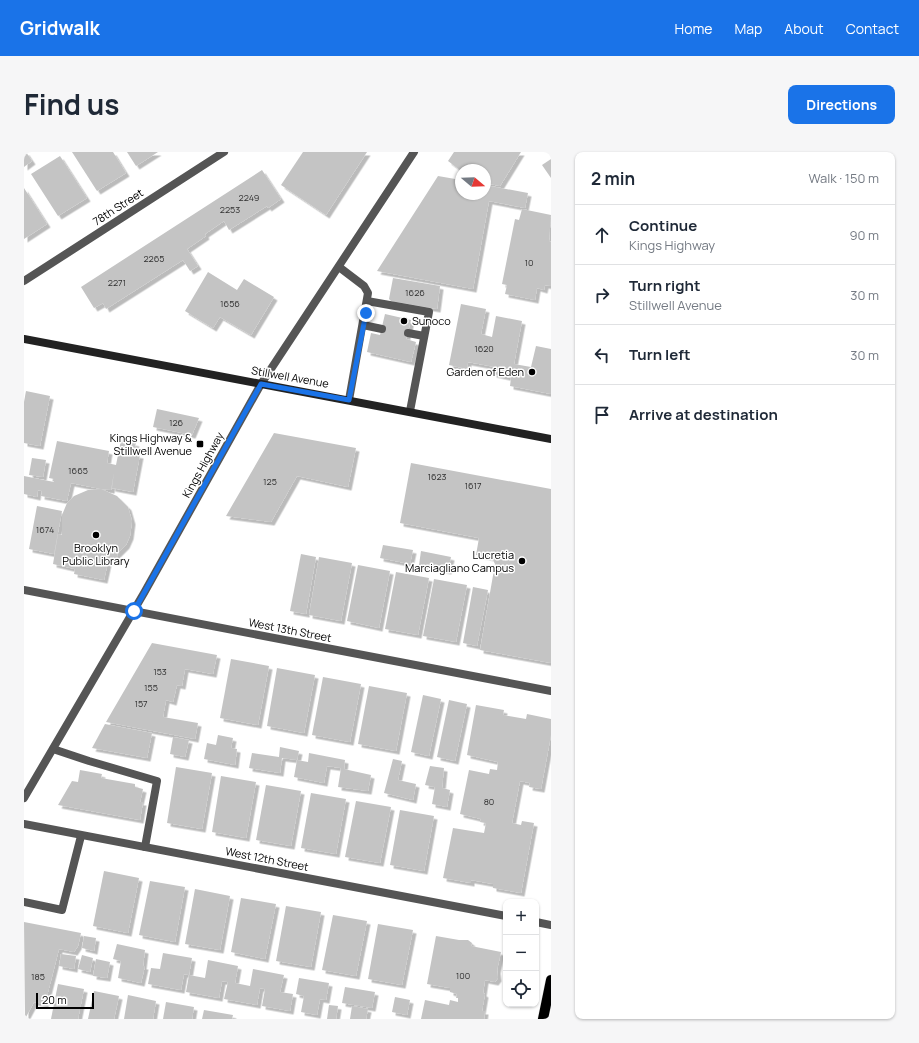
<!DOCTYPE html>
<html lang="en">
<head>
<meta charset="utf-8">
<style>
	body { margin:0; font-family:Manrope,sans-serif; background:#f6f6f7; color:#1f2937 }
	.controls { position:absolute; right:12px; bottom:12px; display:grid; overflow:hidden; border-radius:8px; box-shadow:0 1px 3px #0004 }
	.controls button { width:36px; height:36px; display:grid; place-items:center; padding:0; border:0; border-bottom:1px solid #e0e1e3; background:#fff; color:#1f2937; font:20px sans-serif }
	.compass { position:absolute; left:431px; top:12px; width:36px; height:36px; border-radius:50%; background:#fff; box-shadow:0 1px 3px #0004; rotate:109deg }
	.scale { position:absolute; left:12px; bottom:10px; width:58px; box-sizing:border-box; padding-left:4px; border:2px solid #000; border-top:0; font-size:11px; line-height:14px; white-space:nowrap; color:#000; -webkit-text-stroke:3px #fff; paint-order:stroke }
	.stop { position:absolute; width:12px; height:12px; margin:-9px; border:3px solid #1a73e8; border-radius:50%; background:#fff }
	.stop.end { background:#1a73e8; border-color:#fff; box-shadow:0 1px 4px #0008 }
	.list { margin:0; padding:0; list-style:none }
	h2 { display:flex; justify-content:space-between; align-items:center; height:52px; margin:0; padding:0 16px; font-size:17px }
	h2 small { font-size:13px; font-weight:400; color:#747a83 }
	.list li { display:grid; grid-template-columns:26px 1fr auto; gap:12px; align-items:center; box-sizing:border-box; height:60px; padding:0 16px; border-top:1px solid #e0e1e3 }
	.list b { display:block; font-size:15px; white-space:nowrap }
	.list p { margin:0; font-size:13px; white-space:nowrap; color:#747a83 }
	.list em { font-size:13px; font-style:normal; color:#747a83 }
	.icon { flex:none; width:22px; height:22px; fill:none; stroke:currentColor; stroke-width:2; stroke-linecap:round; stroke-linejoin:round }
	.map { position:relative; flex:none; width:527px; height:867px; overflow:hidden; border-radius:8px }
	header { display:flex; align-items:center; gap:24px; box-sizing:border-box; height:56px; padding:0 20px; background:#1a73e8; color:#fff }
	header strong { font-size:19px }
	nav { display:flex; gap:22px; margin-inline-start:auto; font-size:14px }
	.intro { display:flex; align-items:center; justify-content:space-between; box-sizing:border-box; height:96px; padding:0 24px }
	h1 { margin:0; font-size:28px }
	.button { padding:10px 18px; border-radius:8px; background:#1a73e8; color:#fff; font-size:14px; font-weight:700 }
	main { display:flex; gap:24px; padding:0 24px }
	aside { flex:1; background:#fff; border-radius:8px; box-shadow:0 1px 3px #0004 }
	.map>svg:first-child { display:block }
	.building { fill:#c4c4c4; filter:url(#shadow) }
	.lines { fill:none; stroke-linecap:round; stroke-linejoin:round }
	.primary-casing { stroke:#dbdbdb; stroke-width:11 }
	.service { stroke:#555; stroke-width:8 }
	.minor { stroke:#555; stroke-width:8 }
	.tertiary { stroke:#555; stroke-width:8 }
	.secondary { stroke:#222; stroke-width:8 }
	.primary { stroke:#000; stroke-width:10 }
	.route { stroke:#1a73e8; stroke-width:5 }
	.poi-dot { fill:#000; stroke:#fff; stroke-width:1.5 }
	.labels { text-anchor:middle; stroke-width:3; stroke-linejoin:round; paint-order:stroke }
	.number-label { font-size:9px; fill:#313131 }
	.street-label { font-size:11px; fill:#000; stroke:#fff }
	.poi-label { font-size:11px; fill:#000; stroke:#fff; text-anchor:end }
</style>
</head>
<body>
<header>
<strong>Gridwalk</strong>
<nav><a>Home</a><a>Map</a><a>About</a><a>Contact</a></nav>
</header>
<div class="intro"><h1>Find us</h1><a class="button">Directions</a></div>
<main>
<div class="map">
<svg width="527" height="867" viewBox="0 0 527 867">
	<defs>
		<filter id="shadow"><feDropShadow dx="3.5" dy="3.5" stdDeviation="0" flood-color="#0004"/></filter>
	</defs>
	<rect width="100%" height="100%" fill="#fff"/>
	<!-- building -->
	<g class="building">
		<path d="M0 0H2L8 9 0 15Z"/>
		<path d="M48 0H89L102 21 73 39Z"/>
		<path d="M103 0H134L112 14Z"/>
		<path d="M279 0H343L302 63 257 33Z"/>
		<path d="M430 0H497L476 34 461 31V18H436L424 9Z"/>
		<path d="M36 4 63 46 34 64 7 22Z"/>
		<path d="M527 7V26L518 13Z"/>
		<path d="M238 18 257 47 244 56 243 54 205 78 200 69 181 82 182 84 163 97 174 114 166 119 159 108 82 157 79 151 70 156 57 135Z"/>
		<path d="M414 24 437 28V42H461V33L504 41 501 56 465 49 449 137 353 119Z"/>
		<path d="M0 36 23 72 0 87Z"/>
		<path d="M498 57 527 63 525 89 527 90V134L521 133 520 138 513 136 511 148 481 142 483 133 478 132 491 67 495 68Z"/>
		<path d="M184 120 213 138 220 127 250 145 227 183 196 165 189 176 161 159Z"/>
		<path d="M369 126 416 134 413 157 367 149 365 147Z"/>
		<path d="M437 152 462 157 457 182 468 185 472 164 498 169 490 212 507 215 512 194 527 197V242L486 234 487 226 469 222 471 215 444 210 443 217 425 213Z"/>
		<path d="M361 162 387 168 382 187 392 190 387 210 343 200 347 181 356 183Z"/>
		<path d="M2 239 26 244 16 294 0 291V250Z"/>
		<path d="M133 257 175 266 168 283 129 275Z"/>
		<path d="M250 281 332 296 324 335 273 324 247 370 202 364Z"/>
		<path d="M97 288 112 291 109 302 116 303 109 340 88 336 90 320 87 338 77 337 93 344 104 355 108 369 106 384 102 393 93 402 94 405 84 410 80 428 50 422 51 417 29 412 34 382 38 383V363L43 351 50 344 64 338 77 337 47 331 43 349 17 344 18 339 14 338 13 345 0 342V324L30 330V327L25 326 33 289 85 299 83 311 92 313Z"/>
		<path d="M8 306 22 308 19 325 5 323Z"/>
		<path d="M387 311 527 337V511L456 498 471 412 468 406 452 403 455 386 376 371Z"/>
		<path d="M13 354 38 359 30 402 5 397Z"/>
		<path d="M359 393 389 398 386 412 356 406Z"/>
		<path d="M397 399 427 405 424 419 395 413Z"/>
		<path d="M277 402 292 405 282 462 266 459Z"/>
		<path d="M295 405 328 411 317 469 285 463Z"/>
		<path d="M334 413 366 419 355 476 323 469Z"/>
		<path d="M372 420 405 426 394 483 361 477Z"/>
		<path d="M410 427 443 433 432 490 399 484Z"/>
		<path d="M449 435 464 438 453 494 439 491Z"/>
		<path d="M128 491 193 503 189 522 161 517 158 534 153 533 149 550 142 548 139 565 174 571 171 587 82 570Z"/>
		<path d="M207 507 245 514 234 573 196 566Z"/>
		<path d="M253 516 291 523 280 581 243 574Z"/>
		<path d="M299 525 337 532 326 590 288 583Z"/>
		<path d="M345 534 383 541 372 599 334 592Z"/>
		<path d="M399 543 417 547 405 604 387 600Z"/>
		<path d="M425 548 443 552 431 609 413 605Z"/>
		<path d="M452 553 480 558 479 563 502 567 503 562 527 567V583L517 637 505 635 506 631 496 629 488 671 497 673 498 669 510 671 497 741 469 736V732L447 728V731L419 726 429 676 460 681 462 671 456 670 457 667 436 662 445 618 465 622 466 617 473 618 474 610 443 603Z"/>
		<path d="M81 572 128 581 123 606 68 596Z"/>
		<path d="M194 583 209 586 207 596 213 597 211 613 180 607 183 591 192 593Z"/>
		<path d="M149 585 165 588 161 605 146 602Z"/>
		<path d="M256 595 275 599 273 608 258 606 256 621 225 616 228 601 255 605Z"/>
		<path d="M285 601 321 608 320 617 347 623 344 639 314 635 317 616 303 614 300 631 270 625 273 608 284 610Z"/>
		<path d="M369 607 378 609 374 628 392 632 389 648 360 641Z"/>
		<path d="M406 614 420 616 418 636 426 638 423 655 408 652 411 635 401 633Z"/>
		<path d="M152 615 188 621 178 677 143 671Z"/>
		<path d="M56 618 78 622 77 626 111 632V635L119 637 116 650H119L116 668 34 653 48 629 54 630Z"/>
		<path d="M197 624 232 630 222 686 188 680Z"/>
		<path d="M242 633 277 639 267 694 232 688Z"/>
		<path d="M287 641 322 647 312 702 277 696Z"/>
		<path d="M332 649 367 655 356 711 321 705Z"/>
		<path d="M376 658 410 664 400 719 366 713Z"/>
		<path d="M80 719 115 726 104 781 69 774Z"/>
		<path d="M126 729 161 735 151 790 115 783Z"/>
		<path d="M171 737 206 744 196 798 161 792Z"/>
		<path d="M217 746 252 752 241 807 207 800Z"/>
		<path d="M262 754 297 760 287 815 252 809Z"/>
		<path d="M309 763 343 769 332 824 298 818Z"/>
		<path d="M0 770 57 781 54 794 50 800 35 797 21 852 10 850 1 867Z"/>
		<path d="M354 772 389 778 378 833 344 827Z"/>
		<path d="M60 784 72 786 70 799 58 796Z"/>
		<path d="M412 784 435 788H444L448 791 447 794 477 800 473 818 474 826 471 830 461 828 459 841 461 842 458 859H461L460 867H397L401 848 425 853 426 848 434 850V846H432L433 842 426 840V836L403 832Z"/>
		<path d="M93 792 121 798 119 814H121L117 831 94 826 97 809 89 807Z"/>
		<path d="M139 801 168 806 165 823 160 822 157 838 124 832 127 816 136 817Z"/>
		<path d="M37 802 52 804 50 817 35 814Z"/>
		<path d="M58 803 69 806 66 820 54 817Z"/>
		<path d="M72 807 86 810 83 826 69 824Z"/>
		<path d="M184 808 214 814 211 831 226 834 229 817 260 823 256 840 269 842 266 859 238 854 241 837 236 836 233 853 200 847 204 830 198 829 195 846 162 840 165 823 181 826Z"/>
		<path d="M275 826 305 831 302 848 296 847 293 863 277 860 280 844 272 842Z"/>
		<path d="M34 832 60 837 54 867H27Z"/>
		<path d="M321 835 351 840 348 856 318 851Z"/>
		<path d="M70 839 95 844 90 867H64Z"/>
		<path d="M104 843 132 849 129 867H100Z"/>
		<path d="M371 845 386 848 383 863 368 860Z"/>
		<path d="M142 850 170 855 168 867H139Z"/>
		<path d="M305 853 314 854 312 867H303Z"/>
		<path d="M328 854 344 857 342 867H326Z"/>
		<path d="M180 858 209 863 208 867H178Z"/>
	</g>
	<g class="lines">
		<!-- primary casing -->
		<g class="primary-casing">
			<path id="primary" d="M519 867 527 828"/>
		</g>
		<!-- service -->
		<g class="service">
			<path d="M315 115 340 134 344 141 325 248"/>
			<path d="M343 149 405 160 386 259"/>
			<path d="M339 173 358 177"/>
			<path d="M384 181 400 184"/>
			<path d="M29 597 65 609 133 629 121 695"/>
			<path d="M0 750 38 758 57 684"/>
		</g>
		<!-- minor -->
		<g class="minor">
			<path d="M0 129 200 0"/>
			<path d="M0 438 527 539"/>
			<path d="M0 672 482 764"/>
			<path d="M512 770 527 773"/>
		</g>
		<!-- tertiary -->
		<path class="tertiary" d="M0 646 120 441 237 232 390 0"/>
		<!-- secondary -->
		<path class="secondary" d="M0 187 527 287"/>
		<!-- primary -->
		<use href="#primary" class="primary"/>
	</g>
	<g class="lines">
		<!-- route -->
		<path class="route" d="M110 459 237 232 325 248 342 161"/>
	</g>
	<!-- markers -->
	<g class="poi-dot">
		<circle cx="380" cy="169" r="4"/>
		<circle cx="508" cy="220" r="4"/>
		<rect x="172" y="288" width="8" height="8" rx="2"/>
		<circle cx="72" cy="383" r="4"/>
		<circle cx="498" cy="409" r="4"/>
	</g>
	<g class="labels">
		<!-- number labels -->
		<g class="number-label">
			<text x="225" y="49">2249</text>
			<text x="206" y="61">2253</text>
			<text x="130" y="110">2265</text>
			<text x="505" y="114">10</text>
			<text x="93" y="134">2271</text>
			<text x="391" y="144">1626</text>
			<text x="206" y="155">1656</text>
			<text x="460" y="200">1620</text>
			<text x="152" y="274">126</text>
			<text x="54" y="322">1665</text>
			<text x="413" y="328">1623</text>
			<text x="246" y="333">125</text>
			<text x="449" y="337">1617</text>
			<text x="21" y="381">1674</text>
			<text x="136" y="523">153</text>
			<text x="127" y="539">155</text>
			<text x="117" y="555">157</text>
			<text x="465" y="653">80</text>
			<text x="439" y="827">100</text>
			<text x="14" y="828">185</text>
		</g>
		<!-- street labels -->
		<g class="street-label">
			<text transform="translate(94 55) rotate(-33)" y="4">78th Street</text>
			<text transform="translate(266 225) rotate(10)" y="4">Stillwell Avenue</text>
			<text transform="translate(179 313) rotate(-61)" y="4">Kings Highway</text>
			<text transform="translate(266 478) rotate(11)" y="4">West 13th Street</text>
			<text transform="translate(243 707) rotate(11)" y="4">West 12th Street</text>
		</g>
		<!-- poi labels -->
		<g class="poi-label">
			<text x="388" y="173" text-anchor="start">Sunoco</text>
			<text x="500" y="224">Garden of Eden</text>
			<text x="168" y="290">Kings Highway &amp;<tspan x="168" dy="13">Stillwell Avenue</tspan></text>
			<text x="72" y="400" text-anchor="middle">Brooklyn<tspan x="72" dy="13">Public Library</tspan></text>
			<text x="490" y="407">Lucretia<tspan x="490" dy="13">Marciagliano Campus</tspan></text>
		</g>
	</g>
</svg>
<div class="controls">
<button>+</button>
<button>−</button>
<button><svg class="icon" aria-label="locate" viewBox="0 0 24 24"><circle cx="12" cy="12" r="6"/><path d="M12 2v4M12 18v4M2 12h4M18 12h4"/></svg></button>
</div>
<svg class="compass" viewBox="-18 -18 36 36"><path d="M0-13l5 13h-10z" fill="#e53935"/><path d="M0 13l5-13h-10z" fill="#747a83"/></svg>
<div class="scale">20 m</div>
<div class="stop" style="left:110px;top:459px"></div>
<div class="stop end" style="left:342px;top:161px"></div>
</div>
<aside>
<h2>2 min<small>Walk · 150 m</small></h2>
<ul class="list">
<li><svg class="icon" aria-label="ahead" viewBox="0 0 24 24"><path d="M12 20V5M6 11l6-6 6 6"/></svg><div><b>Continue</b><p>Kings Highway</p></div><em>90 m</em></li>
<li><svg class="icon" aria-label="right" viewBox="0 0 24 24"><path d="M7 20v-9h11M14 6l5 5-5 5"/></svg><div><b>Turn right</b><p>Stillwell Avenue</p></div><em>30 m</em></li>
<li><svg class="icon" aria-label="left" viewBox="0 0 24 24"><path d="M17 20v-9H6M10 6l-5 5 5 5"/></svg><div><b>Turn left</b></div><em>30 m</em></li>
<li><svg class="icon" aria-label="arrive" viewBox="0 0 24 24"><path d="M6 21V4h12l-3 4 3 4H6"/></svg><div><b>Arrive at destination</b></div></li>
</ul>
</aside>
</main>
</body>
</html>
